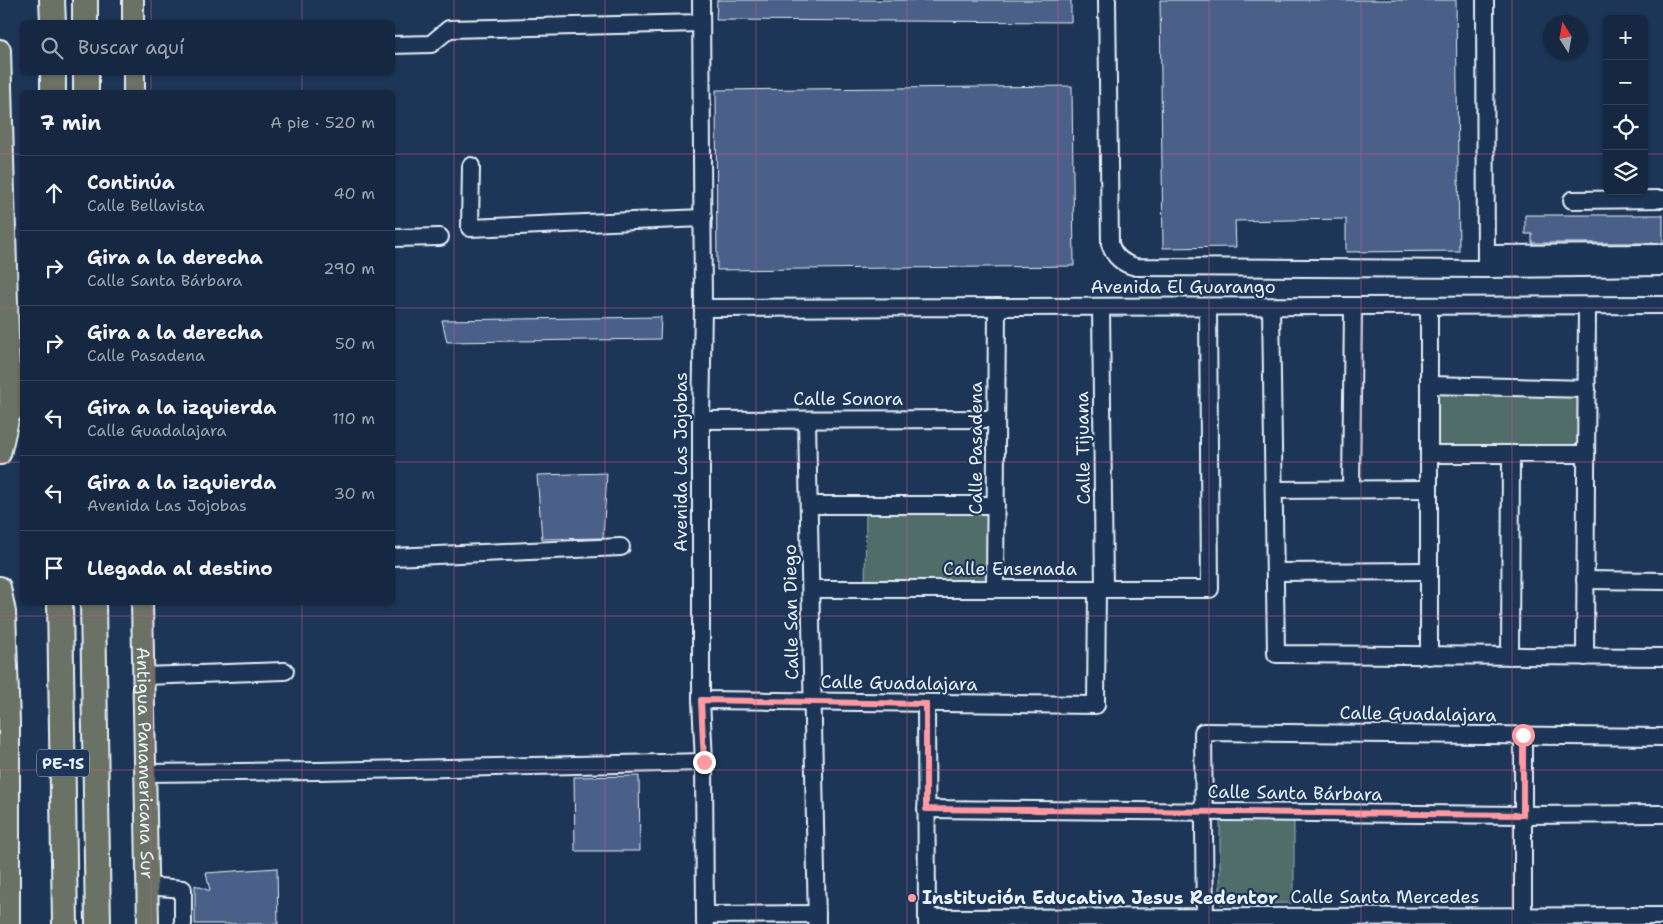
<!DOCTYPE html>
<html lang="es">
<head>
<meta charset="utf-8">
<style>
	body { margin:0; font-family:"Shantell Sans",sans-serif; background:#23344c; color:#f1f3f6 }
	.controls { position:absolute; right:15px; top:15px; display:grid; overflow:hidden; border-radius:8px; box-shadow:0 1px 4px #0004 }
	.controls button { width:45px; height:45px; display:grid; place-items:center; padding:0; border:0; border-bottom:1px solid #35445a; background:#162841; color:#f1f3f6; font:25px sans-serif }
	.compass { position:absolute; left:1543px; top:15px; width:45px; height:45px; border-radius:50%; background:#162841; box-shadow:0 1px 4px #0004; rotate:349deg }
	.stop { position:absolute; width:15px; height:15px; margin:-11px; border:4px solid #ff9aa2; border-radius:50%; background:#fff }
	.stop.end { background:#ff9aa2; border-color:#fff; box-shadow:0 1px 5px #0008 }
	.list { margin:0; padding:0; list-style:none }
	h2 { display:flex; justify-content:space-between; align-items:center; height:65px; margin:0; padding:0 20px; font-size:21px }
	h2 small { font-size:16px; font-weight:400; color:#9ea6b1 }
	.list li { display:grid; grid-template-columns:32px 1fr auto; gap:15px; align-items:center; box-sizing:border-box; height:75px; padding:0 20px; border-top:1px solid #35445a }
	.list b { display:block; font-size:19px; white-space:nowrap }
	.list p { margin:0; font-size:16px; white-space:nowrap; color:#9ea6b1 }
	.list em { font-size:16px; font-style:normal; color:#9ea6b1 }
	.icon { flex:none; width:28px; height:28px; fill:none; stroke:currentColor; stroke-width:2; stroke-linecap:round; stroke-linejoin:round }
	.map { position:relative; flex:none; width:1663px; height:924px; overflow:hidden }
	.search { position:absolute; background:#162841; box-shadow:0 1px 4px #0004; left:20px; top:20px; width:375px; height:55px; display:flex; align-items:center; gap:12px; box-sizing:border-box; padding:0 18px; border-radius:8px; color:#9ea6b1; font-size:19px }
	.panel { position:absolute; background:#162841; box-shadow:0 1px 4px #0004; left:20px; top:90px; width:375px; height:515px; border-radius:8px }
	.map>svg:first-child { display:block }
	.green { fill:#516d6b; stroke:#9cafb2 }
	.building { fill:#4c6188; stroke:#e8f1f8 }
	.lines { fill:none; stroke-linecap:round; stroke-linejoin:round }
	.minor-casing { stroke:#e8f1f8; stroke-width:20 }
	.major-casing { stroke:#e8f1f8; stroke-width:24 }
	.highway-casing { stroke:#e8f1f8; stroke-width:28 }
	.minor { stroke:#1d3557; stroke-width:16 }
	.major { stroke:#6b7165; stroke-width:20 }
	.highway { stroke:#6b7165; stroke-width:24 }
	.route { stroke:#ff9aa2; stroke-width:6 }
	.grid { fill:none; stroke:#cd598a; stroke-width:1; stroke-opacity:0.55 }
	.poi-dot { fill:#ff9aa2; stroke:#1d3557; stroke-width:2 }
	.labels { text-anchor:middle; stroke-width:4.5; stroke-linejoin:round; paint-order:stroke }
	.shield { fill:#1d3557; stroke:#abb9c8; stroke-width:1 }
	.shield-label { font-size:16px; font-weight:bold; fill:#e8f1f8 }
	.street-label { font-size:18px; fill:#e8f1f8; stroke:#1d3557 }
	.poi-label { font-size:18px; font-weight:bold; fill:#e8f1f8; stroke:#1d3557; text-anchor:start }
</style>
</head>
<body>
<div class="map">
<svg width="1663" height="924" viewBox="0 0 1663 924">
	<rect width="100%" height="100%" fill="#1d3557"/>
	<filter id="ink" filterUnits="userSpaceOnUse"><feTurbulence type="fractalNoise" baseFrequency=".02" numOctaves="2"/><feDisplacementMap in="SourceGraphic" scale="10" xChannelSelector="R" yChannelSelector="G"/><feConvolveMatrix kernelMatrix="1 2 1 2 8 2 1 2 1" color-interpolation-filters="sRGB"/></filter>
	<g filter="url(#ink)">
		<!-- green -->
		<g class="green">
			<path d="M1436 391 1579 393V449L1434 447Z"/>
			<path d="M866 512 988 513 987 584 865 583Z"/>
			<path d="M1220 820H1294V903L1220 904Z"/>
		</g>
		<!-- building -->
		<g class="building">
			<path d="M717 0H1071V22L716 20Z"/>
			<path d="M1160 0H1456L1459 251 1346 252V219L1235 221 1236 247 1163 248Z"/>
			<path d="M1072 86 1074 266 717 270 716 90Z"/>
			<path d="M1525 215H1663V243H1532V234H1525Z"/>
			<path d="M661 317 660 339 447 342 442 320Z"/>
			<path d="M607 473 603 538 542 539 537 475Z"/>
			<path d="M639 776 640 851H575L574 777Z"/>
			<path d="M277 868 278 924H195V885L210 891 206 873Z"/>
		</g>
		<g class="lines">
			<!-- minor casing -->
			<g class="minor-casing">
				<g id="minor">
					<path d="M701 0 703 308 701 420V700L704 762 705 924"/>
					<path d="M1107 0 1110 244C1114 257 1123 264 1136 267L1486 269 1663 267"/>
					<path d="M1485 0 1486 269"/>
					<path d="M392 45 431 44 449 29 701 23"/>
					<path d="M471 166 470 228 703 218"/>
					<path d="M1572 200 1663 199"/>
					<path d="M392 238 440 237"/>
					<path d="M1486 254 1663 253"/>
					<path d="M1429 306V656"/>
					<path d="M1101 307 1104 589"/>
					<path d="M1271 307 1276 654 1663 657"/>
					<path d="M703 308 1663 305"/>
					<path d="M1429 385 1587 389"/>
					<path d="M701 420 996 419"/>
					<path d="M807 420 817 924"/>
					<path d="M1429 454H1586"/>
					<path d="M1351 489 1353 306"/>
					<path d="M1274 490 1429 489"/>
					<path d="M809 505H996"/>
					<path d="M392 557 621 547"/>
					<path d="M1275 572 1429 571"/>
					<path d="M1585 580 1663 581"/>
					<path d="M811 589H1210L1208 307"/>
					<path d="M995 589 997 307"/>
					<path d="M1510 656 1511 454"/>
					<path d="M1585 657 1587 306"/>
					<path d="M144 676 285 671"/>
					<path d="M701 700 1096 705 1097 589"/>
					<path d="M926 704 927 924"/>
					<path d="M1523 735V924"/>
					<path d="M145 773 319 771 704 762"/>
					<path d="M926 809 1523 815 1663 814"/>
					<path d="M147 886 183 889V924"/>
					<path d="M705 915 817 914"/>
					<path d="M927 918 1663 916"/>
					<path d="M1205 924 1203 732 1663 737"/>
				</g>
			</g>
			<!-- major casing -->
			<g class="major-casing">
				<g id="major">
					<path d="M133 0V22"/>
					<path d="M0 50 10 411 0 454"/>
					<path d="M134 72V92"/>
					<path d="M0 587 5 612 9 722V924"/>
					<path id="s1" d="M142 602 148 924"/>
				</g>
			</g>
			<!-- highway casing -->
			<g class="highway-casing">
				<g id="highway">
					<path d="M52 0 53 22"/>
					<path d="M85 0V22"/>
					<path d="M53 72V92"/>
					<path d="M86 72V92"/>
					<path d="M10 411 22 376"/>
					<path d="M60 602 65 924"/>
					<path d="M93 602 98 924"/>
				</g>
			</g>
			<!-- minor -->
			<use href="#minor" class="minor"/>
			<!-- major -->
			<use href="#major" class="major"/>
			<!-- highway -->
			<use href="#highway" class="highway"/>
		</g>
	</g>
	<g class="lines" filter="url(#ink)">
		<!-- route -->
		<path class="route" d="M704 762 701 700 926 704V809L1523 815V735"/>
	</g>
	<!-- grid -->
	<path class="grid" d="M151 0V22M302 0V22M454 0V924M605 0V924M756 0V924M907 0V924M1058 0V924M1209 0V924M1361 0V924M1512 0V924M151 72V92M302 72V92M0 154H22M392 154H1607M1644 154H1663M0 308H22M392 308H1663M0 462H22M392 462H1663M151 602V924M302 602V924M0 616H1663M0 770H1663"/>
	<!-- markers -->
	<circle class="poi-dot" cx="912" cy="898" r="5"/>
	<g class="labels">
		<!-- shield labels -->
		<rect class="shield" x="37" y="749.5" width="52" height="27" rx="4"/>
		<g class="shield-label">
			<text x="63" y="769">PE-1S</text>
		</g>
		<!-- street labels -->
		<g class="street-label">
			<text x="1183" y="293">Avenida El Guarango</text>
			<text x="848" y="405">Calle Sonora</text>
			<text transform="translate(976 448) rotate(-90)" y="6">Calle Pasadena</text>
			<text transform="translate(1083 448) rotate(-91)" y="6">Calle Tijuana</text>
			<text transform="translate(681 462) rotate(-90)" y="6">Avenida Las Jojobas</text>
			<text x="1010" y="575">Calle Ensenada</text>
			<text transform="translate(791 612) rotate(-91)" y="6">Calle San Diego</text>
			<text transform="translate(899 683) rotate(1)" y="6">Calle Guadalajara</text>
			<text transform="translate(1418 714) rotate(1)" y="6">Calle Guadalajara</text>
			<text dy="6" stroke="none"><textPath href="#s1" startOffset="161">Antigua Panamericana Sur</textPath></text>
			<text transform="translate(1295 793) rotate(1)" y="6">Calle Santa Bárbara</text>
			<text x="1385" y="903">Calle Santa Mercedes</text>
		</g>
		<!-- poi labels -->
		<g class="poi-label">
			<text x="922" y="904">Institución Educativa Jesus Redentor</text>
		</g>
	</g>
</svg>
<div class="controls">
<button>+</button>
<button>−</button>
<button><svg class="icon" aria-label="locate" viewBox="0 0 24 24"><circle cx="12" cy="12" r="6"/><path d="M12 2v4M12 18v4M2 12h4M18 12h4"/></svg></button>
<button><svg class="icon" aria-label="layers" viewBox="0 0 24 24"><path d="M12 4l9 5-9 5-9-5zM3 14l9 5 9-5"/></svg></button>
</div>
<svg class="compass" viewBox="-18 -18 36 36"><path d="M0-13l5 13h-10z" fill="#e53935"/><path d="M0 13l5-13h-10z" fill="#9ea6b1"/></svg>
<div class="stop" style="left:1523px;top:735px"></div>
<div class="stop end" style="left:704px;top:762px"></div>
<div class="search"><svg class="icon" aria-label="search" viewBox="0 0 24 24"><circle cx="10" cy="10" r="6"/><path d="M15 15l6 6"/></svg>Buscar aquí</div>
<section class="panel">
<h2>7 min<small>A pie · 520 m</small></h2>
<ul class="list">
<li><svg class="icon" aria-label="ahead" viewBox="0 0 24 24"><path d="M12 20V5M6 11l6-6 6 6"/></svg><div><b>Continúa</b><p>Calle Bellavista</p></div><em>40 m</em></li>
<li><svg class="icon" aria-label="right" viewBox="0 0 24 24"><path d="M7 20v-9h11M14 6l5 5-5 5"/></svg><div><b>Gira a la derecha</b><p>Calle Santa Bárbara</p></div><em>290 m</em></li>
<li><svg class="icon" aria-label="right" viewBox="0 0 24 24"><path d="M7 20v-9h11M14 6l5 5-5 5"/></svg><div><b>Gira a la derecha</b><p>Calle Pasadena</p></div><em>50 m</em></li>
<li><svg class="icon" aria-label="left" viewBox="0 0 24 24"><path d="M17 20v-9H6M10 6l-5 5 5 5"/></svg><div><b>Gira a la izquierda</b><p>Calle Guadalajara</p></div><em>110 m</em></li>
<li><svg class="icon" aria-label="left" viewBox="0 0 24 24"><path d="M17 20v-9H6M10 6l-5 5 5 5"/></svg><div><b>Gira a la izquierda</b><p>Avenida Las Jojobas</p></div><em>30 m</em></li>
<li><svg class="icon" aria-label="arrive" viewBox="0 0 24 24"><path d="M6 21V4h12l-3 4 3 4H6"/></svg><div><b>Llegada al destino</b></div></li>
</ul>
</section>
</div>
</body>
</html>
